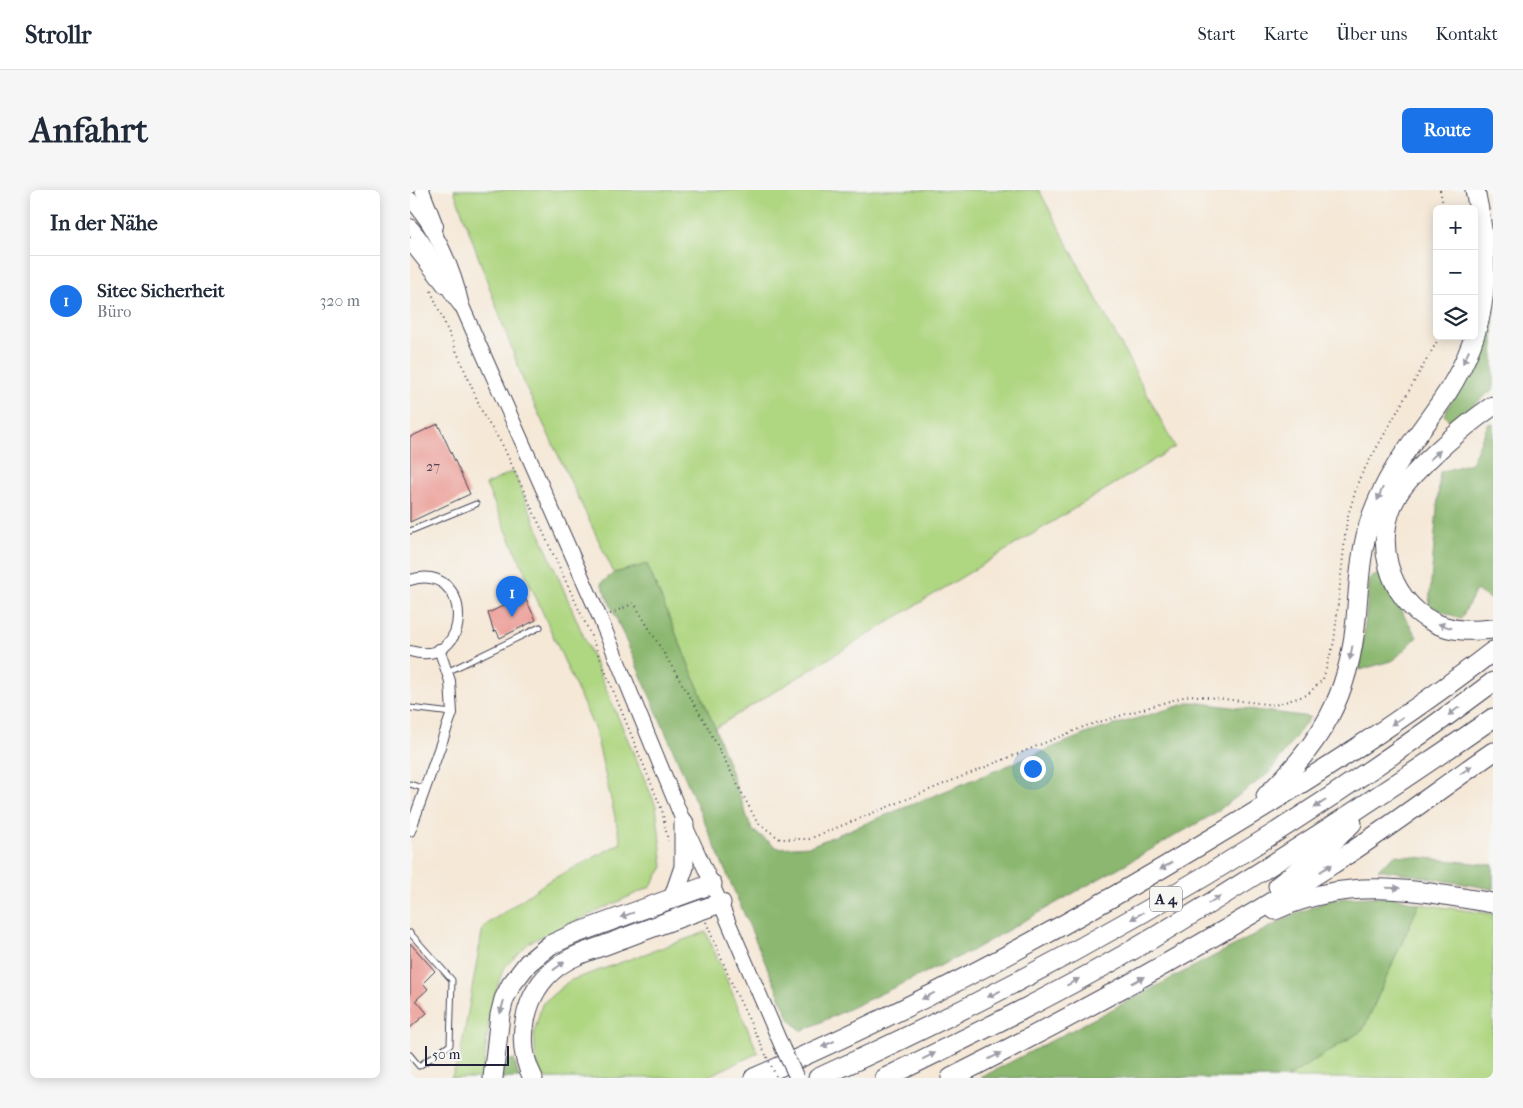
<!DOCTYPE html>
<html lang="de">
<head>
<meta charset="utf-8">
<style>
	body { margin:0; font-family:"IM FELL French Canon",serif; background:#f6f6f7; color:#1f2937 }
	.controls { position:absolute; right:15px; top:15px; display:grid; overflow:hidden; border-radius:8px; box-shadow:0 2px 12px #0003 }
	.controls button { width:45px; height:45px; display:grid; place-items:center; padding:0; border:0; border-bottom:1px solid #e0e1e3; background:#fff; color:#1f2937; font:25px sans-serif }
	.scale { position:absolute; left:15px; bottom:12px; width:84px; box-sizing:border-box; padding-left:5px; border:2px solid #22223b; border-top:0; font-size:14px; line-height:18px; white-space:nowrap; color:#22223b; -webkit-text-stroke:4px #f6f6f2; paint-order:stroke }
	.you { position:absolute; left:622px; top:578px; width:18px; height:18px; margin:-12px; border:4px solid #fff; border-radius:50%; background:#1a73e8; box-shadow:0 0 0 8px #1a73e833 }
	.badge { display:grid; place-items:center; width:32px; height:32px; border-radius:50%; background:#1a73e8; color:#fff; font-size:16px; font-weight:700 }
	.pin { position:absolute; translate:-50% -41px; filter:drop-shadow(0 1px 2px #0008) }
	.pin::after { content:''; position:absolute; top:26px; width:18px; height:15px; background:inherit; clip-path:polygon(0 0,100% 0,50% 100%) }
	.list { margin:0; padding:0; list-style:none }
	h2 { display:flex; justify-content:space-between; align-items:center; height:65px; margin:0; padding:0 20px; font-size:21px }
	h2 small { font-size:16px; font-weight:400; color:#747a83 }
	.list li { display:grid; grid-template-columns:32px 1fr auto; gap:15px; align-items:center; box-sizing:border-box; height:90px; padding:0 20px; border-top:1px solid #e0e1e3 }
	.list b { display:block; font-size:19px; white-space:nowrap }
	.list p { margin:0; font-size:16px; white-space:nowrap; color:#747a83 }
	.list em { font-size:16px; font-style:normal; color:#747a83 }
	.icon { flex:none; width:28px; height:28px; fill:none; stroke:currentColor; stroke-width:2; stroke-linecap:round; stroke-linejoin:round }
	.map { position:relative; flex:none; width:1083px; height:888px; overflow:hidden; border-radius:8px }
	header { display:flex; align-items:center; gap:30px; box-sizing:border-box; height:70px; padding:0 25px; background:#fff; border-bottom:1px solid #e0e1e3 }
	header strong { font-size:24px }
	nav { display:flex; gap:28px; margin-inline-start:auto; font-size:18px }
	.intro { display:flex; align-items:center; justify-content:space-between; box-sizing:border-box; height:120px; padding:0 30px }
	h1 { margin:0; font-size:35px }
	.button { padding:12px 22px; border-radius:8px; background:#1a73e8; color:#fff; font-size:18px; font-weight:700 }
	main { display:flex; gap:30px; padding:0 30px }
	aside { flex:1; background:#fff; border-radius:8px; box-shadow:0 2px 12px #0003 }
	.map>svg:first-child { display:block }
	.green { fill:#afd681; stroke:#687c5e }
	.forest { fill:#8bb76f; stroke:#566c55 }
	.building { fill:#eb9892 }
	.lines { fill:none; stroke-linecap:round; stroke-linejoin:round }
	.service-casing { stroke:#424052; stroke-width:7 }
	.minor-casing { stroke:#424052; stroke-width:12 }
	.tertiary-casing { stroke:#424052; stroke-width:14 }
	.secondary-casing { stroke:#424052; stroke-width:16 }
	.motorway-casing { stroke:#424052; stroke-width:21 }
	.path { stroke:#424052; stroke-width:2; stroke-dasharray:1 4; stroke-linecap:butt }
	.service { stroke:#fff; stroke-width:5 }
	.minor { stroke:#fff; stroke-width:10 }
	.tertiary { stroke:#fff; stroke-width:12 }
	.secondary { stroke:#fff; stroke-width:14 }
	.motorway { stroke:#fff; stroke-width:19 }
	.secondary-bridge-casing { stroke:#424052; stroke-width:16; stroke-linecap:butt }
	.path-bridge { stroke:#424052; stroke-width:2; stroke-dasharray:1 4; stroke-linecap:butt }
	.secondary-bridge { stroke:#fff; stroke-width:14 }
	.oneway { fill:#9c9ca7 }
	.labels { text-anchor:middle; stroke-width:5; stroke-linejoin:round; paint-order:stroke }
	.number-label { font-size:14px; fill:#544051 }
	.shield { fill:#f6f6f2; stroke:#626272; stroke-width:1 }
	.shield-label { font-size:15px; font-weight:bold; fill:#22223b }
</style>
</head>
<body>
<header>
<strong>Strollr</strong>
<nav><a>Start</a><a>Karte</a><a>Über uns</a><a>Kontakt</a></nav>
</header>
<div class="intro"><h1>Anfahrt</h1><a class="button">Route</a></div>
<main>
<aside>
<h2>In der Nähe<small></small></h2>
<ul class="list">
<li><span class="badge">1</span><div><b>Sitec Sicherheit</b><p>Büro</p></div><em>320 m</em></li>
</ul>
</aside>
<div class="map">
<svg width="1083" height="888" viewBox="0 0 1083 888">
	<rect width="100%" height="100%" fill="#f6f6f2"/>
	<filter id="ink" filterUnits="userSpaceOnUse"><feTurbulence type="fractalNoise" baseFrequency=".02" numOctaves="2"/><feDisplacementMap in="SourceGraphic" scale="10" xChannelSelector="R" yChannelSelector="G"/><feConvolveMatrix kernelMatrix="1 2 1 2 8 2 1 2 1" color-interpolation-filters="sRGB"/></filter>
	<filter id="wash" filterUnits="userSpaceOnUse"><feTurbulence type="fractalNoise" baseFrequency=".0096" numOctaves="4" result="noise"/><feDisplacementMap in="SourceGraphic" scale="20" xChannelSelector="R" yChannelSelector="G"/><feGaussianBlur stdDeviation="1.12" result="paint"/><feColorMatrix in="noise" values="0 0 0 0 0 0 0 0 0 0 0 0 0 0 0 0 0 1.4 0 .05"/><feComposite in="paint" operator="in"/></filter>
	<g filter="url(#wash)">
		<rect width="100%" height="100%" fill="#f5e8d7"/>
		<!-- green -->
		<g class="green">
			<path d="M44 0H629L765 257 305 538 237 375 204 383 115 195Z"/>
			<path d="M103 281 246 616 253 677 240 697 120 752 93 779 81 817 72 888H41L50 867 73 737 137 692 211 653 185 540 76 295Z"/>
			<path d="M1009 714 1083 724V888H876L953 840Z"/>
			<path d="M296 742 348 863 294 888H134L126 872 124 843 132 814 159 791Z"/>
		</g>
		<!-- forest -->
		<g class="forest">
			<path d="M1083 112V199L1042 233 1034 225 1071 156Z"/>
			<path d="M1079 233 1083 234V411L1066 400 1051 429 1019 416 1030 282 1061 273Z"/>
			<path d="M237 374 305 538 342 640 368 658 400 656 678 543 782 512 900 527 859 583 802 625 561 761 392 841 380 830 191 393 204 383Z"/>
			<path d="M969 384 1007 447 984 470 950 480 960 388Z"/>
			<path d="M985 665 1083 675V699L968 679Z"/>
			<path d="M979 706 1009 714 953 840 876 888H570L885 724 923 709Z"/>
			<path d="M104 869 109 888H91L93 873Z"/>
		</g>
		<g id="blocks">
			<!-- building -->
			<g class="building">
				<path d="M28 234 60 304 0 332V247Z"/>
				<path d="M114 406 126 430 90 448 86 440 84 442 78 423Z"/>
				<path d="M0 753 25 781 13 793 18 799 6 810 17 823 0 838Z"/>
			</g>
		</g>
	</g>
	<g filter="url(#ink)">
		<use href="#blocks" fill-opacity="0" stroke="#424052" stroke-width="1"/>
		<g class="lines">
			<!-- service casing -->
			<g class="service-casing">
				<g id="service">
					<path d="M0 341 66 314"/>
					<path d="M37 482 130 437"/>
					<path d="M0 518 42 523"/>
					<path d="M0 594 15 599"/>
					<path d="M0 743 42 790 40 855 9 876 0 865"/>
				</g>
			</g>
			<!-- minor casing -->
			<g class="minor-casing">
				<g id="minor">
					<path d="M0 390C63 370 65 480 0 461"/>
					<path d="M0 641 42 523 40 491 29 459"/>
				</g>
			</g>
			<!-- tertiary casing -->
			<g class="tertiary-casing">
				<path id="tertiary" d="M0 54 34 97"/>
			</g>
			<!-- secondary casing -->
			<g class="secondary-casing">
				<g id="secondary">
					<path d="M12 0 26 36"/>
					<path d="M0 9C26 37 44 80 52 116L190 428 274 633 302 694 373 859"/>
					<path d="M0 36C23 60 30 92 51 116"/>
				</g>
			</g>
			<!-- motorway casing -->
			<g class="motorway-casing">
				<g id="motorway">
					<path d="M1083 216C1057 233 1004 279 988 304 962 347 977 409 1023 432 1042 442 1062 441 1083 439"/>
					<path d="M856 606C911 553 939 507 946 429 949 394 950 359 962 325 980 275 1009 246 1037 203 1080 136 1082 76 1065 0"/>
					<path d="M868 696 921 654 942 633"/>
					<path d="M263 709 274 677V633"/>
					<path d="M865 720C941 686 1004 700 1083 713"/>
					<path d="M83 888 90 825 94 809 101 795 118 773 140 755 164 744 302 694"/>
					<path d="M123 888C104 852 114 802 147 777 164 764 186 759 206 751 241 738 275 725 311 713"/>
					<path d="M344 888C503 819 656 737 804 647 900 589 994 530 1083 461"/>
					<path d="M408 888C647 781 874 649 1083 492"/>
					<path d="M475 888C565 844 657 799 743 748 859 678 972 605 1083 528"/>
					<path d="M541 888C670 823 797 754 918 677 975 641 1028 600 1083 562"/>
				</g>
			</g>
			<!-- path -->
			<g class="path">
				<path d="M1030 0 1034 19"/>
				<path d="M21 101 74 226 92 254 178 439 252 620 258 651"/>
				<path d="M200 424 224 413 296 534 347 632 370 649H399L676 536 780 505 865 515 897 505 913 489 924 452 937 329 949 289 1030 146"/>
				<path d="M296 732 325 801 357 867"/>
			</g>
			<!-- service -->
			<use href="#service" class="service"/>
			<!-- minor -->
			<use href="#minor" class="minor"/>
			<!-- tertiary -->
			<use href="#tertiary" class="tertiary"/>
			<!-- secondary -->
			<use href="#secondary" class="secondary"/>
			<!-- motorway -->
			<use href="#motorway" class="motorway"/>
			<!-- secondary-bridge casing -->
			<g class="secondary-bridge-casing">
				<path id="secondary-bridge" d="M373 859 387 888"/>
			</g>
			<!-- path-bridge -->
			<path class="path-bridge" d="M357 867 367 888"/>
			<!-- secondary-bridge -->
			<use href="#secondary-bridge" class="secondary-bridge"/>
		</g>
		<!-- one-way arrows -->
		<defs><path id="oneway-solid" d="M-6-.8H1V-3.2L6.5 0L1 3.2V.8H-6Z" transform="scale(1.25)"/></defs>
		<g class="oneway">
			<use href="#oneway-solid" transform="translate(1056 167) rotate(116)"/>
			<use href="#oneway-solid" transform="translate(1025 265) rotate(-41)"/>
			<use href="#oneway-solid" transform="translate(970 304) rotate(113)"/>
			<use href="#oneway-solid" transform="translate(1035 436) rotate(-163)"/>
			<use href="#oneway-solid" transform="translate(941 463) rotate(101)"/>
			<use href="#oneway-solid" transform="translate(1044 521) rotate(143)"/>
			<use href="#oneway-solid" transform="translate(987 531) rotate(146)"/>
			<use href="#oneway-solid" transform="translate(1056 580) rotate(-35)"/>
			<use href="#oneway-solid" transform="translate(910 614) rotate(147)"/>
			<use href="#oneway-solid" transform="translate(756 676) rotate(149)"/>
			<use href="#oneway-solid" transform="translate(916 678) rotate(-32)"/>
			<use href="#oneway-solid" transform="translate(983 698) rotate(2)"/>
			<use href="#oneway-solid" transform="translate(804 710) rotate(-32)"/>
			<use href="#oneway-solid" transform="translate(217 725) rotate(160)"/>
			<use href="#oneway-solid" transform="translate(727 726) rotate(150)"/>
			<use href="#oneway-solid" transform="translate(149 776) rotate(-36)"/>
			<use href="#oneway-solid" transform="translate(728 790) rotate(-29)"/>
			<use href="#oneway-solid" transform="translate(663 792) rotate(-29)"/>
			<use href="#oneway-solid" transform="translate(584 804) rotate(154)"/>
			<use href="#oneway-solid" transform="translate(518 806) rotate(154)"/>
			<use href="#oneway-solid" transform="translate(92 817) rotate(105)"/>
			<use href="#oneway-solid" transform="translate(418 854) rotate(155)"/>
			<use href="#oneway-solid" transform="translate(519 866) rotate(-26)"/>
			<use href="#oneway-solid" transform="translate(585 866) rotate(-27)"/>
		</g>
	</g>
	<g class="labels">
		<!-- number labels -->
		<g class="number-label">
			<text x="23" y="281">27</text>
		</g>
		<!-- shield labels -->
		<rect class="shield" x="740" y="696.5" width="32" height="25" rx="4"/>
		<g class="shield-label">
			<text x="756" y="714">A 4</text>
		</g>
	</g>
</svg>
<div class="controls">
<button>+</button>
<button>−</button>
<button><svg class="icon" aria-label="layers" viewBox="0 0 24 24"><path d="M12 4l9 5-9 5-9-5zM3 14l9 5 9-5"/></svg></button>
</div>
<div class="scale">50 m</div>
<div class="you"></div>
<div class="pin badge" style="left:102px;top:427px">1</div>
</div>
</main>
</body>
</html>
